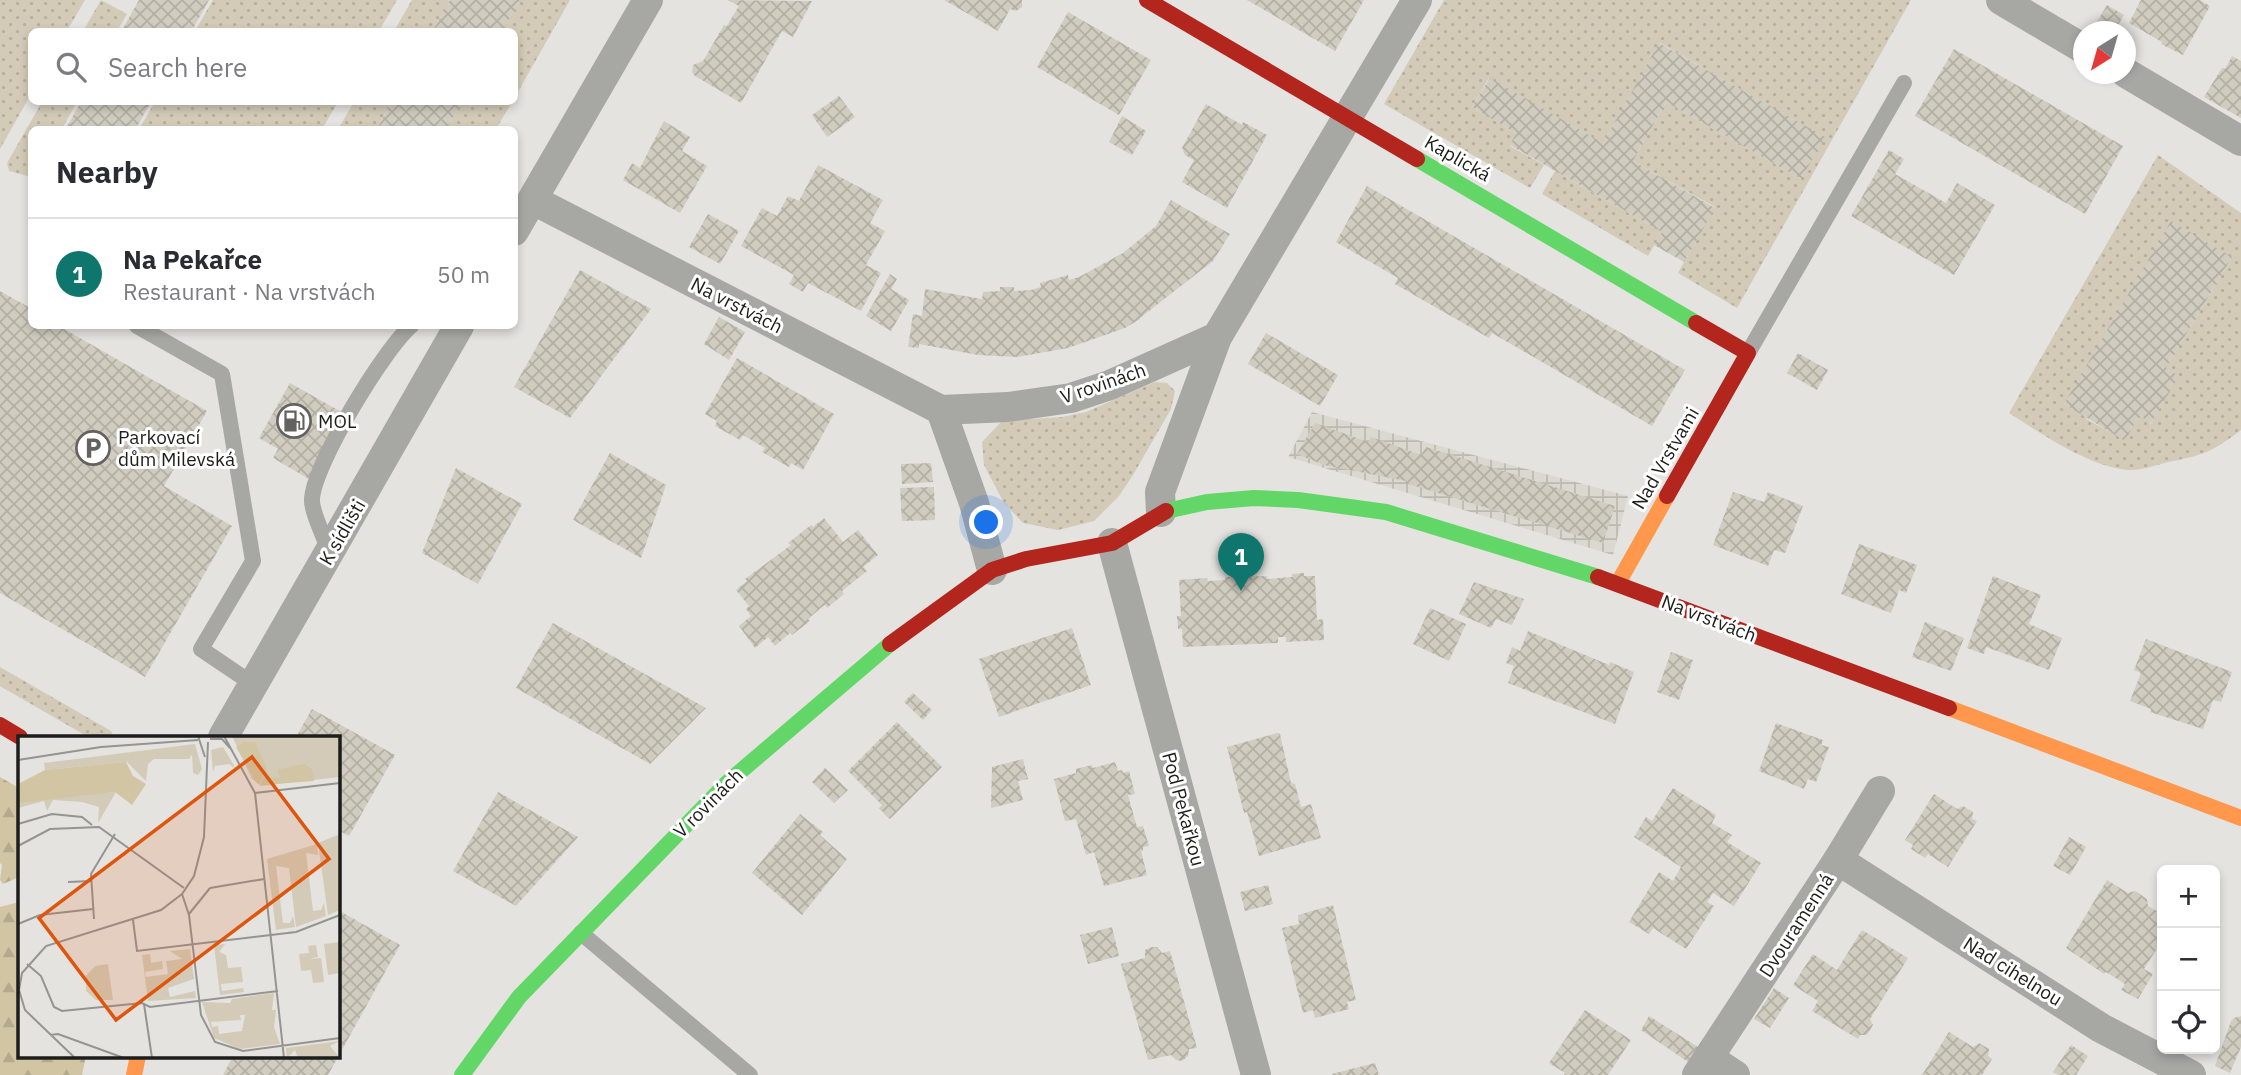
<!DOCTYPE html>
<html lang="en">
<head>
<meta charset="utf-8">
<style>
	body { margin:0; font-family:"IBM Plex Sans",sans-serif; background:#f7f7f7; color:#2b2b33 }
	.controls { position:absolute; right:21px; bottom:21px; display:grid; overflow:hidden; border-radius:10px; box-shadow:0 4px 10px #0003 }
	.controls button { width:63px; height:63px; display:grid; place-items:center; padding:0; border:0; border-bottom:2px solid #e1e1e2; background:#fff; color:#2b2b33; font:35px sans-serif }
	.compass { position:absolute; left:2073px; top:21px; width:63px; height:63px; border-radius:50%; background:#fff; box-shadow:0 4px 10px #0003; rotate:217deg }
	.you { position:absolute; left:987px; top:523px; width:24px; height:24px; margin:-18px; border:5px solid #fff; border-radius:50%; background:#1a73e8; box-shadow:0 0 0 10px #1a73e833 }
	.badge { display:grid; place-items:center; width:46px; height:46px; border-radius:50%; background:#0f766e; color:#fff; font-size:23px; font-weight:700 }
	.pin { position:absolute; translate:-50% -58px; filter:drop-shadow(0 2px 4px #0008) }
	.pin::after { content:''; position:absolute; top:37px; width:24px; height:21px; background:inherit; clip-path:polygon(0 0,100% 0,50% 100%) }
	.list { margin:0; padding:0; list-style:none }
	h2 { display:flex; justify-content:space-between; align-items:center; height:91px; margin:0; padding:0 28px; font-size:30px }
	h2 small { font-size:23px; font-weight:400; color:#7c7c81 }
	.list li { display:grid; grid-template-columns:46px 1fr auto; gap:21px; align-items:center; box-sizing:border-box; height:112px; padding:0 28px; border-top:2px solid #e1e1e2 }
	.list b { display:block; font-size:26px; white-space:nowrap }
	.list p { margin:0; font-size:23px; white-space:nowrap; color:#7c7c81 }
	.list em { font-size:23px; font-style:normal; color:#7c7c81 }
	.icon { flex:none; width:38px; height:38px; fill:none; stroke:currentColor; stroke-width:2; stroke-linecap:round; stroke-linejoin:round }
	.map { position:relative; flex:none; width:2241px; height:1075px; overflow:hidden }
	.search { position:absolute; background:#fff; box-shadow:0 4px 10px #0003; left:28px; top:28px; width:490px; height:77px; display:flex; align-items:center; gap:18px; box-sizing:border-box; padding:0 24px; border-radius:10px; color:#7c7c81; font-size:26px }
	.panel { position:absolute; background:#fff; box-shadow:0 4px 10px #0003; left:28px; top:126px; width:490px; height:203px; border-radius:10px }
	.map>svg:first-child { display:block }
	.industrial { fill:url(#industrial-grid) }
	.green { fill:url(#green-dots); fill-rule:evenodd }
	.forest { fill:url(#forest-firs) }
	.building { fill:url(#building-cross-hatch) }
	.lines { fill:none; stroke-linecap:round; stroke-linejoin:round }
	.lane { stroke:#a7a7a4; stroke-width:16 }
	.street { stroke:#a7a7a4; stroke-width:30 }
	.fast { stroke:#63d668; stroke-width:16 }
	.slow { stroke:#ff974d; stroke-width:16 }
	.jam { stroke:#b3261e; stroke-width:16 }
	.labels { text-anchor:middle; stroke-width:6; stroke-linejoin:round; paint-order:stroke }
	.street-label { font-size:19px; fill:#1d1d1b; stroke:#fff }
	.poi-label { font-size:19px; fill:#1d1d1b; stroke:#fff; text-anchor:start }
	.inset-road { fill:none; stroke:#949491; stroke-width:2 }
	.view { fill:#de560d; fill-opacity:0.15; stroke:#de560d; stroke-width:3.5 }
	.inset-edge { fill:none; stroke:#1d1d1b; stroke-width:3.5 }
</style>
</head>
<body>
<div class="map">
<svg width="2241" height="1075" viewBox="0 0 2241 1075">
	<defs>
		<pattern id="industrial-grid" width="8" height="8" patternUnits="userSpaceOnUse" patternTransform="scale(1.75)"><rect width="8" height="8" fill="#dad8cf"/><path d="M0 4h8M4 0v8" fill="none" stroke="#bbb9b1"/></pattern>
		<pattern id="green-dots" width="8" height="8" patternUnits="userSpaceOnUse" patternTransform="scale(1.75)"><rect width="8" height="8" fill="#d3cbb7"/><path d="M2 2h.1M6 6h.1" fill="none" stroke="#b5ae9d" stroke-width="1.8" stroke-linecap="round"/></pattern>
		<pattern id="forest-firs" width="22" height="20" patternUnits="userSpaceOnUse" patternTransform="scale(1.75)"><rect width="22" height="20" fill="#d1c5a4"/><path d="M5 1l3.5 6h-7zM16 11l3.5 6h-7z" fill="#b3a98d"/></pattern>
		<pattern id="building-cross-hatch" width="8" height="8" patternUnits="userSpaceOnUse" patternTransform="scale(1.75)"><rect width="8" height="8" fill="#d1ccc0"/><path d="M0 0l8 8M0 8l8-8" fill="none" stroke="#b3afa4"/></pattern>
	</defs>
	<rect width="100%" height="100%" fill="#e4e3e0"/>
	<!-- industrial -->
	<path class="industrial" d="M1312 412 1628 496 1613 555 1288 457Z"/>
	<!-- green -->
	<g class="green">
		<path d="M0 0H85L67 31 32 32 31 94 0 149Z"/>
		<path d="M101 0 127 14 117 31H83Z"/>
		<path d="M213 0H397L379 31H195Z"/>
		<path d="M412 0H448L450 1 432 31H394Z"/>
		<path d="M520 0H570L515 97 514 32 502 31Z"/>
		<path d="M1444 0H1911L1737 308 1678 273 1715 207 1633 161 1666 102 1801 179 1824 137 1660 43 1603 143 1489 78 1472 107 1516 133 1510 146 1544 165 1530 188 1384 104Z"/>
		<path d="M42 102H77L62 129 32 130 31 177 9 171 7 163Z"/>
		<path d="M155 102H338L322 129H139Z"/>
		<path d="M354 102H392L376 129H338Z"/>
		<path d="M462 102H512L496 129 446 130Z"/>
		<path d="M2158 155 2241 213V430C2212 452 2204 455 2168 462 2157 465 2143 470 2131 470 2092 469 2041 433 2009 413ZM2196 236 2231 257V259L2166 368 2178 376 2150 425V422L2139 415 2125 440 2086 419 2087 417 2064 404Z"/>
		<path d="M1555 171 1662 232 1648 256 1542 194Z"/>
		<path d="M1155 382 1167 383 1175 391 1171 409 1133 475 1119 496 1094 521 1058 530 1023 523 1004 503 984 465 982 442 1002 421 1062 417 1086 412Z"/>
		<path d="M0 667 111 731 114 737H88L0 686Z"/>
	</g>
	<!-- forest -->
	<g class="forest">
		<path d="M0 777 19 788V877L3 884 0 880 2 865 0 863Z"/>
		<path d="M19 902V1056H86L82 1075H0V907Z"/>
	</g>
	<!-- building -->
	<g class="building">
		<path d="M139 0H209L191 32H121Z"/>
		<path d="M450 0H520L502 32H432Z"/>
		<path d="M728 0 812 1 793 37 782 31 741 103 695 76 692 72 693 65 703 61 724 25 726 27 739 6Z"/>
		<path d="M944 0H1022V7L1016 11 1010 9 998 31Z"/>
		<path d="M1247 0H1364L1335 51Z"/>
		<path d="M2141 0H2200L2210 6 2183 55 2161 44 2162 42 2129 23Z"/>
		<path d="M2107 5 2124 15 2114 32H2091Z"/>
		<path d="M1068 12 1151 60 1119 115 1037 67Z"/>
		<path d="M1659 43 1825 137 1801 179 1666 102 1633 161 1715 208 1684 262 1654 245 1662 232 1510 145 1516 133 1472 107 1490 78 1603 143Z"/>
		<path d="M1954 49 2123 146 2085 214 1915 116Z"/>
		<path d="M2232 56 2241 61V118L2204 97 2222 68 2225 69Z"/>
		<path d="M839 96 855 117 827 137 812 115Z"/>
		<path d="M81 102H151L135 130H69L66 128Z"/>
		<path d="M392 102H462L446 130H376Z"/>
		<path d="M1206 104 1242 125 1243 122 1267 135 1227 208 1182 182 1194 160 1185 155 1182 148Z"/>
		<path d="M1122 116 1146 131 1132 155 1109 142Z"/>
		<path d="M664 121 690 137 682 151 707 166 680 213 623 180 632 163 640 168Z"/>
		<path d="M1889 150 1904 159 1895 174 1946 203 1957 183 1995 205 1954 275 1851 216Z"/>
		<path d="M818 165 883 200 870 223 885 231 866 265 881 273 861 311 808 283 803 292 789 284 794 275 741 246 762 208 777 216 788 196 799 201Z"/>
		<path d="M1367 186 1685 370 1652 426 1492 333 1489 338 1395 284 1398 278 1336 242Z"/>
		<path d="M1171 200 1230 234 1213 261 1140 318V319L1125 328 1068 348 1017 357 978 355 919 344V348L908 347 913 314 922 316 925 289 982 299 983 292 1000 291V287H1014V291L1031 290 1041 287 1040 283 1068 275 1069 280 1079 277 1123 253 1156 226Z"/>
		<path d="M708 214 739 231 720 264 689 247Z"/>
		<path d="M2171 221 2232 257 2166 368 2179 376 2151 423 2139 415 2125 441 2064 404Z"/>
		<path d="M580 270 651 309 570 418 514 387Z"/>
		<path d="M890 274 897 279 891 289 909 300 891 331 866 316Z"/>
		<path d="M0 291 32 309V326H59L207 411 164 486 232 526 145 677 0 593Z"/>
		<path d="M719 317 745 332 729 360 704 344Z"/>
		<path d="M1266 333 1338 375 1320 406 1248 364Z"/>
		<path d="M1798 353 1828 370 1817 390 1787 373Z"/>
		<path d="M737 358 834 414 803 470 791 463 789 467 762 452 765 448 743 435 740 440 715 426 717 421 705 414Z"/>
		<path d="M290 383 345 414 309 479 273 458 278 449 259 438Z"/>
		<path d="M1315 423 1368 442 1371 437 1421 455 1426 447 1615 506 1603 543 1405 483 1406 481 1324 465 1297 454Z"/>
		<path d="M610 453 666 485 641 558 573 520Z"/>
		<path d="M931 463 933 482 902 484 901 464Z"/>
		<path d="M456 468 522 504 478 584 422 553Z"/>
		<path d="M934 487 935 520 902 521 900 488Z"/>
		<path d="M1733 492 1764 502 1768 492 1803 506 1785 553 1774 550 1768 566 1713 545Z"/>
		<path d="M824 518 843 542 858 530 878 555 863 567 867 571 842 591 844 594 827 608 825 605 822 607 808 619 810 621 792 635 790 633 775 646 768 637 755 648 739 626 751 616 746 609 749 606 736 590 747 581 745 579 791 545 788 543 811 525 813 527Z"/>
		<path d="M1859 544 1917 565 1906 593 1899 590 1891 613 1841 594Z"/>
		<path d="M1304 573V576H1315L1317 620 1323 619 1324 640 1286 642V637H1278V643L1183 647 1182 629H1178L1177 616H1181L1179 580 1207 578 1208 581 1225 580V577L1267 576 1268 579 1292 577V574Z"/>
		<path d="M1993 576 2041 595 2029 624 2062 638 2049 670 1986 647 1984 654 1967 648Z"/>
		<path d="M1474 582 1524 599 1512 625 1496 619 1491 628 1459 614Z"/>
		<path d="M1430 608 1466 624 1449 661 1413 644Z"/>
		<path d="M1925 622 1964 638 1951 671 1912 657Z"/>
		<path d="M553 623 706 708 650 764 516 688Z"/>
		<path d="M1072 628 1091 685 999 717 979 659Z"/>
		<path d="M1528 631 1609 665 1610 662 1634 672 1615 724 1508 683 1514 666 1506 663 1512 647 1520 651Z"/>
		<path d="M2146 639 2232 672 2221 702 2213 700 2203 729 2150 712 2151 709 2130 701 2141 673 2134 670Z"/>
		<path d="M1671 652 1693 660 1679 700 1657 692Z"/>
		<path d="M913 693 932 710 923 720 904 702Z"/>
		<path d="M312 709 395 755 349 836 338 830V737H296Z"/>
		<path d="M897 722 942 767 890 819 879 808 882 805 848 771Z"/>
		<path d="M1776 723 1823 740 1821 745 1829 747 1816 782 1808 779 1804 789 1759 771Z"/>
		<path d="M1277 733 1280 734 1291 783 1295 784 1301 807 1311 804 1321 838 1259 856 1247 812 1244 813 1227 747Z"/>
		<path d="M1023 759 1028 779 1018 781 1023 800 991 808 992 767Z"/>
		<path d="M1115 762 1118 771 1122 770 1123 773 1129 771 1135 794 1128 795 1137 827 1143 826 1149 846 1143 847V851H1141L1147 875 1104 886 1094 852 1086 855 1076 819 1065 821 1054 779 1076 773V769L1092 765 1093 768Z"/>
		<path d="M825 768 848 790 834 803 812 782Z"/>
		<path d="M1673 788 1716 815 1712 823 1732 835 1727 842 1761 863 1734 906 1713 893 1707 902 1714 906 1686 949 1653 928 1649 934 1629 922 1659 872 1673 881 1681 867 1634 837 1646 817 1652 821Z"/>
		<path d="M498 792 578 837 516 906 453 871Z"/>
		<path d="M1934 794 1957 809 1963 806 1973 812 1972 819 1977 821 1948 867 1928 854 1925 858 1911 849 1913 845 1905 840Z"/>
		<path d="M800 814 823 832 820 835 847 859 802 915 752 873Z"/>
		<path d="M2069 837 2086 847 2070 875 2053 866Z"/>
		<path d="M2107 880 2128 893 2135 891 2147 899 2148 906 2162 914V945L2160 944 2144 969 2153 974 2138 999 2121 990 2125 984 2106 972 2104 974 2066 948Z"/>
		<path d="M1268 885 1273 904 1245 911 1240 892Z"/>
		<path d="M1333 905 1356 1000 1347 1002 1349 1009 1315 1018 1313 1010 1303 1013 1282 928 1299 924 1298 915Z"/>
		<path d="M338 910 400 945 328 1075H223L233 1056H338Z"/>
		<path d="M1112 927 1119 956 1088 964 1080 935Z"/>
		<path d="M1862 930 1908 958 1870 1019 1873 1025 1867 1035H1860L1858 1039 1812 1011 1818 1001 1793 985 1813 954 1837 970Z"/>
		<path d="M1151 947H1157L1162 953 1170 951 1197 1048 1189 1049 1188 1056 1182 1061 1176 1060 1171 1055 1148 1060 1121 964 1145 958V950Z"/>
		<path d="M1774 988 1789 998 1770 1028 1754 1019Z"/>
		<path d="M1585 1010 1631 1040 1608 1075H1564L1565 1073 1549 1063Z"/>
		<path d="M1649 1016 1698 1047 1688 1062 1641 1030Z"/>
		<path d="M2241 1016V1047L2230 1073 2215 1066 2231 1021 2234 1018Z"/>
		<path d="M1949 1032 1973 1047 1979 1043 1989 1049 1988 1056 1992 1059 1982 1075H1922Z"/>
		<path d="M2071 1045 2088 1056 2076 1075H2058L2053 1072Z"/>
		<path d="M1375 1063 1379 1075H1332V1074Z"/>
	</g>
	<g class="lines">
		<!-- lane -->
		<g class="lane">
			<path d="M137 326 222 374 253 561 201 649 253 684"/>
			<path d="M1748 353 1904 83"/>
			<path d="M329 551C325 539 311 511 312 499 314 464 384 349 411 326"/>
			<path d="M581 933 750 1075"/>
		</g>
		<!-- street -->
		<g class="street">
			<path d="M2001 0 2084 49"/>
			<path d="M2126 73 2241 141"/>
			<path d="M533 200 941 410"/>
			<path d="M514 231 648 0"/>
			<path d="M941 410 1008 407 1071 398 1110 385 1217 337"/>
			<path d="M941 410 974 503 992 570"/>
			<path d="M1161 512 1160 492 1217 337 1417 0"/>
			<path d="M1112 543 1256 1075"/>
			<path d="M223 737 459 326"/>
			<path d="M1838 860 2101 1028 2191 1075"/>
			<path d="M1709 1058 1735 1075"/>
			<path d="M1697 1075 1838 860 1880 791"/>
		</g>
		<!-- fast -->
		<g class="fast">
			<path d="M1417 159 1696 323"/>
			<path d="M1166 511 1207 502 1254 498 1298 500 1386 512 1598 577"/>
			<path d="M462 1075 519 997 728 782 890 644"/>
		</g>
		<!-- slow -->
		<g class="slow">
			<path d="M1618 583 1667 496"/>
			<path d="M1949 708 2241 818"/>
			<path d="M134 1075 138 1056"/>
		</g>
		<!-- jam -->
		<g class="jam">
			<path d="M1147 0 1417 159"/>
			<path d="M1667 496 1748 353 1696 323"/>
			<path d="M1598 577 1949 708"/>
			<path d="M890 644 992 570 1026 559 1112 543 1166 511"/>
			<path d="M0 725 20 737"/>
		</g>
	</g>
	<!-- icons -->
	<defs>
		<g id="fuel-ring" transform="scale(1.75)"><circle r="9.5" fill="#fff" stroke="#636260" stroke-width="1.5"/><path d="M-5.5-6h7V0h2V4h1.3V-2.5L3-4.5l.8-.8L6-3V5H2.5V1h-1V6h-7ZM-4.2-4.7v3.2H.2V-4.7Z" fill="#636260"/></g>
		<g id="parking-ring" transform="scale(1.75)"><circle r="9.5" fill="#fff" stroke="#636260" stroke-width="1.5"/><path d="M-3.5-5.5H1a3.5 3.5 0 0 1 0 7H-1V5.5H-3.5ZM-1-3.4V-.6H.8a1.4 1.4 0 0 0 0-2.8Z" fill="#636260"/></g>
	</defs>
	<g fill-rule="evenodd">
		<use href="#fuel-ring" x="294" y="421"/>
		<use href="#parking-ring" x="93" y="448"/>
	</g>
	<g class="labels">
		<!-- street labels -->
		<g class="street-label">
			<text transform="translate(1458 158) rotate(30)" y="7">Kaplická</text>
			<text transform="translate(737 305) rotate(27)" y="7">Na vrstvách</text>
			<text transform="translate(1103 383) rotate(-19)" y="7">V rovinách</text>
			<text transform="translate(1665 458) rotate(-60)" y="7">Nad Vrstvami</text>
			<text transform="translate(342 532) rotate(-60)" y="7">K sídlišti</text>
			<text transform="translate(1709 618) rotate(21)" y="7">Na vrstvách</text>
			<text transform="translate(708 803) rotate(-45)" y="7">V rovinách</text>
			<text transform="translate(1184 809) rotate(75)" y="7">Pod Pekařkou</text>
			<text transform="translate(1796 925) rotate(-57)" y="7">Dvouramenná</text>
			<text transform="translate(2013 971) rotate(32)" y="7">Nad cihelnou</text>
		</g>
		<!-- poi labels -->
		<g class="poi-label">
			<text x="318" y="428">MOL</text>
			<text x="118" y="444">Parkovací<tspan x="118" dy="22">dům Milevská</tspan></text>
		</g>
	</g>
	<!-- overview -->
	<g transform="translate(18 736)">
		<rect width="322" height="322" fill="#e4e3e0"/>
		<path d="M214 0H322V41L243 50 234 43ZM177 8 184 33 180 39 175 37 174 19 171 23H136L130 28 128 45 109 26 27 34 26 27ZM205 11 218 33 211 28 197 30 195 36 193 14ZM98 56 80 87 81 71 64 66 35 64 29 75 26 65 0 72V67L10 63ZM322 98V174L310 179 300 107ZM299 108 300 119 288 117 295 175 303 174 306 167 308 180 278 191 271 132 258 130 265 187H272L275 180 277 191 258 194 249 123ZM207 208 201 216 208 219 210 232 223 231 225 246 203 248 204 255 225 252 226 256 202 259 196 209ZM172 213 176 243 150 252 152 261 177 255 178 262 130 265 124 219 132 218 133 227 144 225 145 233 127 236 128 241 150 238 148 225 164 223 152 215ZM90 228 95 264H78L68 255V240L77 230ZM256 257 254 274H258L256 291 262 308 222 313 196 302 184 266 212 267 214 263ZM222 279H227L224 295 201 298 200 290 194 291 193 286 223 284ZM322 305 312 310 322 322H280L277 314 269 322 268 312Z" fill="#d3cbb7" fill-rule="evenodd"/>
		<path d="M226 6H237L249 33 240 48 218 11ZM108 26 115 40 128 48 114 69 97 56 0 67V48L27 34ZM286 28 294 33 296 45 243 49 247 40 262 42 259 34Z" fill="#d1c5a4"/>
		<path d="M322 206V237L310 239 306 208ZM298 209 300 221 291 223 303 222 306 246 295 247 293 234 283 235 281 218 291 217 290 210Z" fill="#d3cbb7"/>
		<path class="inset-road" d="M180 0 187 21M206 0 237 57 266 322M192 3H204L212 12M0 24 83 11 180 4M237 57 322 47M0 88 34 78 64 81 74 89M0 110 32 93 81 91 166 152M50 146 73 145M192 152 246 143M164 158 171 179 183 279 197 306 225 315 322 302M171 178 192 152M76 183 73 138 97 98M115 184 119 215 278 196 322 179M0 188 22 179 75 173M9 228 23 240 36 271 44 275 124 267 132 271 260 255M126 268 134 322M32 299 40 298 106 322M57 322 7 274 1 254 4 237 28 210 143 174 164 158 176 140 186 101 190 6"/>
		<path class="view" d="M234 21 311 123 98 284 21 182Z"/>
		<rect width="322" height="322" class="inset-edge"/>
	</g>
</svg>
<div class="controls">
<button>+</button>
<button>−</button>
<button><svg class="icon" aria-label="locate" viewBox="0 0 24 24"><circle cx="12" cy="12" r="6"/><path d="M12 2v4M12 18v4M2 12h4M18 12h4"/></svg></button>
</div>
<svg class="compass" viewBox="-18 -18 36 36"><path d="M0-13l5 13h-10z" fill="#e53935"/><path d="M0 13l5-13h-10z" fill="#7c7c81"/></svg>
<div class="you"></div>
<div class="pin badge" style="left:1241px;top:591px">1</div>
<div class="search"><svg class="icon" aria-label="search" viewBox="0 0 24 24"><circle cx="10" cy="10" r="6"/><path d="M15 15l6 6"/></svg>Search here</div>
<section class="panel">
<h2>Nearby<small></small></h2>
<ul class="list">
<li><span class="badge">1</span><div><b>Na Pekařce</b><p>Restaurant · Na vrstvách</p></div><em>50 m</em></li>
</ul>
</section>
</div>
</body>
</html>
